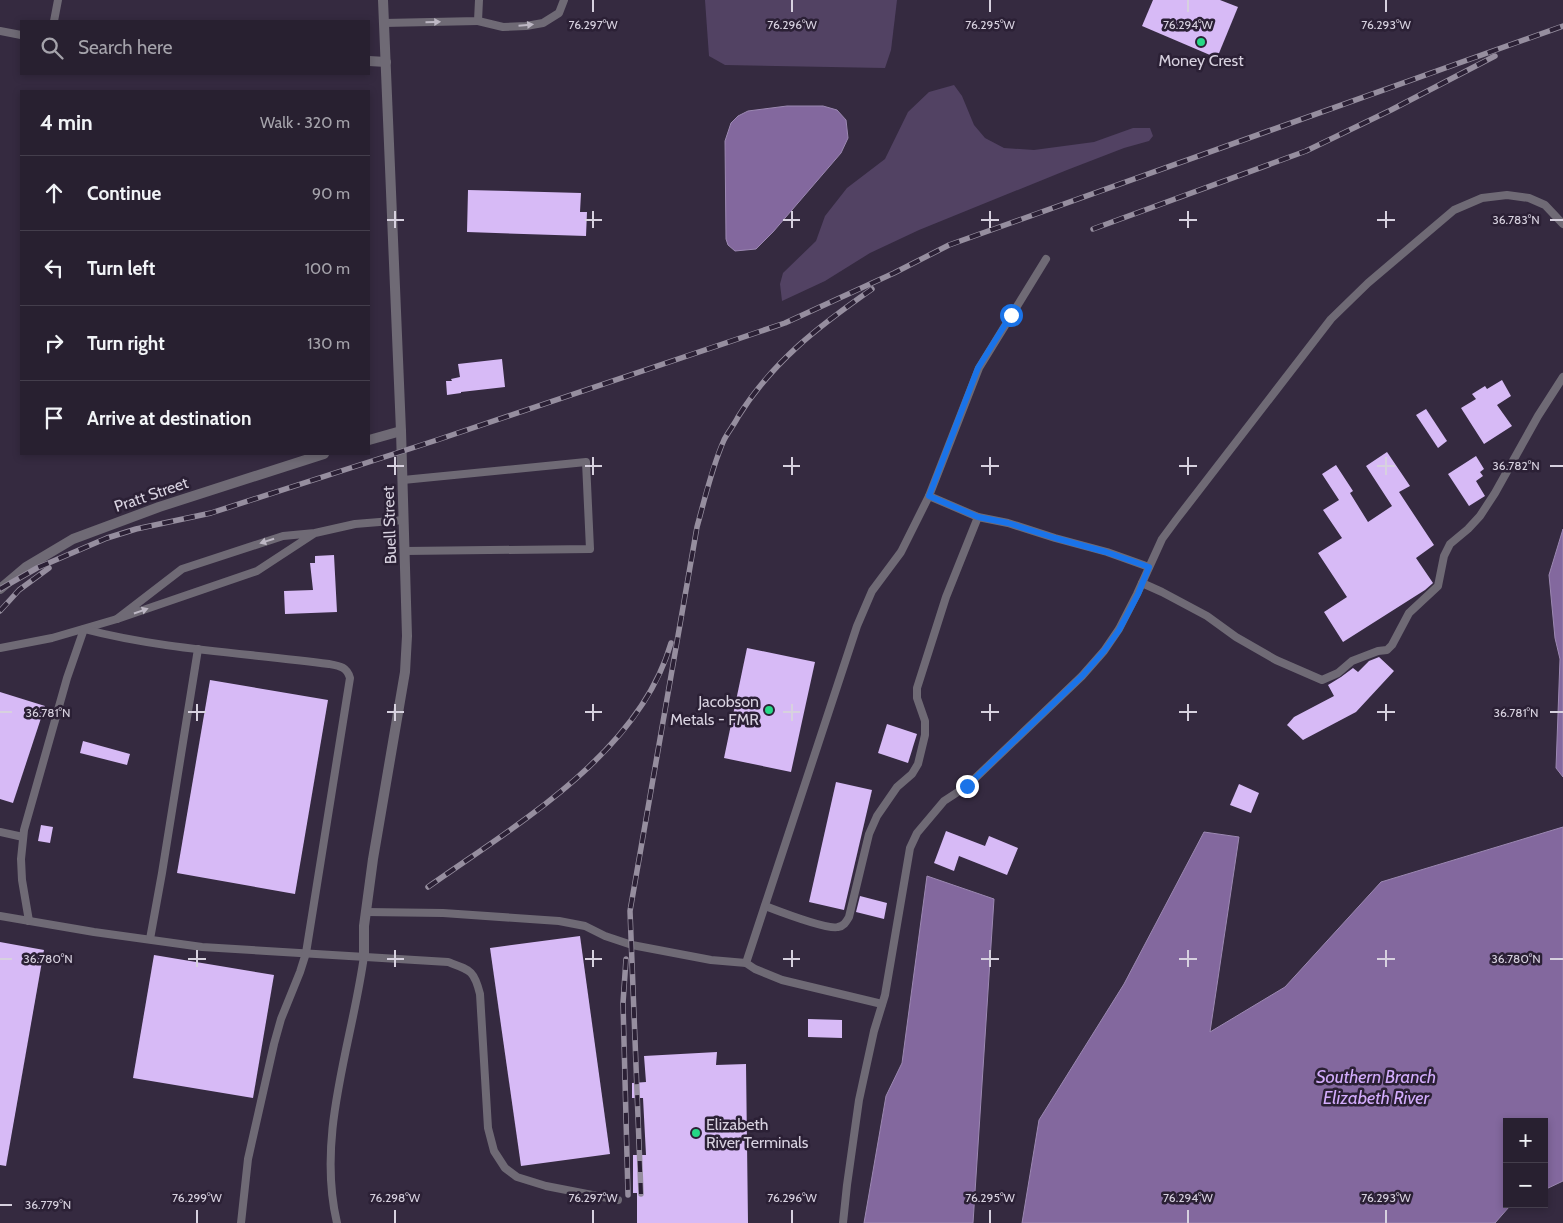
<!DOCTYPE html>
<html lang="en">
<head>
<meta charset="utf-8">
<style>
	body { margin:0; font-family:Cabin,sans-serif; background:#302838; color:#f1f3f6 }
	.controls { position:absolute; right:15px; bottom:15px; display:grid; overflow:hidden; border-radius:0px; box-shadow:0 2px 8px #0003 }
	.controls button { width:45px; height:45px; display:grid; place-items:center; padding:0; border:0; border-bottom:1px solid #443e4c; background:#282030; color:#f1f3f6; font:25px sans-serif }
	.stop { position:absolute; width:15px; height:15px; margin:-11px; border:4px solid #1a73e8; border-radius:50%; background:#fff }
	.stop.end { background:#1a73e8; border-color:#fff; box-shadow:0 1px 5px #0008 }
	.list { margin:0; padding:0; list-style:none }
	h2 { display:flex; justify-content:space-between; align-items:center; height:65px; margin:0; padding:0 20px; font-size:21px }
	h2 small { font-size:16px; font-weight:400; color:#a5a3ab }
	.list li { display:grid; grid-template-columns:32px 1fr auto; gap:15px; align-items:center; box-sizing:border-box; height:75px; padding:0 20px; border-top:1px solid #443e4c }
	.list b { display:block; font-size:19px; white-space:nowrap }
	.list em { font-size:16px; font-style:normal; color:#a5a3ab }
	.icon { flex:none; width:28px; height:28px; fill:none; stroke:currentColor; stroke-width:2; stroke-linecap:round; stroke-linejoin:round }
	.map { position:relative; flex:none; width:1563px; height:1223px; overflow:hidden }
	.search { position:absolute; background:#282030; box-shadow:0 2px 8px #0003; left:20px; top:20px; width:350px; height:55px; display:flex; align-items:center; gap:12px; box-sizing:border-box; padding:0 18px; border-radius:0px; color:#a5a3ab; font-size:19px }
	.panel { position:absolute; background:#282030; box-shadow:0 2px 8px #0003; left:20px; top:90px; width:350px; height:365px; border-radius:0px }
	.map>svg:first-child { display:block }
	.green { fill:#524263 }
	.water { fill:#83689e; stroke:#9c88b2 }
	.building { fill:#d7baf6 }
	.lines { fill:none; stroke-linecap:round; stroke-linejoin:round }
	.service { stroke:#6f6a75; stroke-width:8 }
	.minor { stroke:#6f6a75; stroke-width:10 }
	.rail-casing { stroke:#968e9f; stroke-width:5.5 }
	.rail { stroke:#2b2035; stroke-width:4; stroke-dasharray:11; stroke-linecap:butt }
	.oneway { fill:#bdb7c4 }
	.route { stroke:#1a73e8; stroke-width:6 }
	.ticks { fill:none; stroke:#d7d1df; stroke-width:2 }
	.poi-dot { fill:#25d886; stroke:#2b2035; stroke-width:2 }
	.labels { text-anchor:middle; stroke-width:5; stroke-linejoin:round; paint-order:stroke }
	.poi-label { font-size:16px; fill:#d7d1df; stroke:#2b2035 }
	.street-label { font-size:16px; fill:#d7d1df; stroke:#2b2035 }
	.water-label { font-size:18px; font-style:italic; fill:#d4adfd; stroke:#2b2035 }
	.ticks-label { font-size:12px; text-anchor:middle; fill:#d7d1df; stroke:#2b2035; stroke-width:5; stroke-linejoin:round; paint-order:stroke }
</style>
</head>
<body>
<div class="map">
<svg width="1563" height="1223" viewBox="0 0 1563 1223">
	<rect width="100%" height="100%" fill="#352a40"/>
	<!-- green -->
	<g class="green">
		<path d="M705 0H897L891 50 885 68 725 65 709 56Z"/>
		<path d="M954 85 962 96 974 125 985 138 1004 148 1034 150 1094 142 1133 128H1150L1153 136 1149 141 1124 148 1067 170 919 230 870 253 825 281 782 301 780 284 783 273 816 241 825 216 847 188 885 159 908 112 929 92Z"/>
	</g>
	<!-- water -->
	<g class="water">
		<path d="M787 106H823L837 110 846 120 848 138 841 153 773 232 756 249 735 251 728 245 726 239 725 141 731 123 738 116 748 111Z"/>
		<path d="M1563 529V777L1556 768 1560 659 1555 638 1549 575Z"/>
		<path d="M1563 827V1181L1544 1190V1122H1507V1204H1515L1509 1207 1495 1223H1022L1039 1120 1124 984 1204 832 1239 837 1210 1032 1285 987 1381 882Z"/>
		<path d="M927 876 994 899 973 1223H864L886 1096 902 1063Z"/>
	</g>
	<!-- building -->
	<g class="building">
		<path d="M1153 0H1220L1238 7 1217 58 1142 26Z"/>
		<path d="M468 190 581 193 580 212H587L586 236 467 232Z"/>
		<path d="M502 359 505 387 461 392V393L447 395 446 381H452L451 379 460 377 458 364Z"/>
		<path d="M1502 380 1511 396 1497 405 1512 426 1484 444 1461 408 1476 399 1472 394 1485 386 1487 389Z"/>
		<path d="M1426 409 1447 441 1438 448 1416 415Z"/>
		<path d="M1387 452 1410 486 1399 492 1434 545 1416 558 1433 583 1425 590 1343 642 1324 612 1347 597 1318 553 1342 538 1323 510 1339 500 1322 474 1336 465 1353 491 1350 493 1368 522 1392 506 1366 466Z"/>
		<path d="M1476 456 1484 469 1480 472 1483 476 1476 481 1485 496 1469 506 1448 474Z"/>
		<path d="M334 555 337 612 285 614 284 591 313 590 310 563H315V556Z"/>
		<path d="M747 648 815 662 791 772 724 758Z"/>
		<path d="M1379 657 1394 671 1356 712 1303 740 1287 725 1294 717 1334 696 1328 685 1341 677 1353 668 1358 672 1369 661Z"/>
		<path d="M210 680 328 700 295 894 177 873Z"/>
		<path d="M0 692 45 706 13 803 0 799Z"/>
		<path d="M887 724 917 734 908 763 878 753Z"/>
		<path d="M83 741 130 754 127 765 80 753Z"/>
		<path d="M836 782 872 790 844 910 809 902Z"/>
		<path d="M1239 784 1259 793 1251 813 1230 805Z"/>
		<path d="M41 825 53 827 50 843 38 841Z"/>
		<path d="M946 831 985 846 989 836 1018 848 1007 875 959 856 954 871 934 863Z"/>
		<path d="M860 896 887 903 884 919 856 912Z"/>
		<path d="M580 936 610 1154 521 1166 490 948Z"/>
		<path d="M0 942 44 950 6 1166 0 1165Z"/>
		<path d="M154 955 274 975 253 1098 133 1078Z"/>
		<path d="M808 1019 842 1020V1038L808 1037Z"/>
		<path d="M717 1052 716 1065 746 1064 748 1223H637V1193H633V1155H646L643 1098H632V1083L646 1082 644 1056Z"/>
	</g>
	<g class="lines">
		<!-- service -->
		<g class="service">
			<path d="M54 21 58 0"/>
			<path d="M478 21 503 27 526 26 543 23 559 13 564 0"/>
			<path d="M384 23 478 21 479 0"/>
			<path d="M0 31 21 35"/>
			<path d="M1046 259 979 368 929 496 978 517 1008 523 1055 538 1107 552 1149 567"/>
			<path d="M403 480 586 462 590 549 405 551"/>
			<path d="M315 533 257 571 117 619 182 569 283 536 315 533 355 524 404 520"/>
			<path d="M1142 583 1162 592 1207 616 1236 637 1276 660 1322 680 1338 673 1352 661 1378 651 1387 650 1392 645 1409 613 1438 586 1444 556 1450 544 1468 529 1480 516 1495 493 1538 416 1563 377"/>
			<path d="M0 648 52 638 117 619"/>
			<path d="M0 832 23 837"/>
			<path d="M765 906C778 911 827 930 838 927 844 926 846 922 849 917L869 834 877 816 897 787 912 774 918 764 925 735V721L917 698V688L946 597 978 517"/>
			<path d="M366 912 443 913 559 921 585 926 605 936 632 945 711 960 746 963"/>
			<path d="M0 916 94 932 202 947 448 962C470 970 474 970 480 994L488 1128 494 1151 505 1168 517 1177 546 1186 618 1200"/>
			<path d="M29 921 22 880 21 859 24 830 67 678 84 629C164 650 248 653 329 664 340 666 347 667 350 678L306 953 300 972 281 1019 274 1044 248 1159 241 1223"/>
			<path d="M150 939 162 873 198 649"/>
			<path d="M882 1004 782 980 755 969 746 963 857 626 872 591 901 552 929 496"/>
			<path d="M337 1223C316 1134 352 1044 364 956"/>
			<path d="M843 1223 847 1185 859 1100 874 1031 885 995 910 848 917 833 944 801 967 786 1082 676 1104 651 1119 629 1137 594 1162 539 1176 520 1331 319 1368 283 1454 210 1482 198 1507 195 1529 198 1545 205 1563 224"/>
		</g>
		<!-- minor -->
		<g class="minor">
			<path d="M369 61 386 62"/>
			<path d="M369 440 401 431"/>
			<path d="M0 589 26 567 73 539 159 507 324 454"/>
			<path d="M364 956V926L373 859 405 672 407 636 401 431 383 0"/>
		</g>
		<!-- rail casing -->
		<g class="rail-casing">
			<g id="rail">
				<path d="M1093 229 1306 151 1391 110 1495 56"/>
				<path d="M0 589 37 568 107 538 136 529 211 513 437 440 785 323 894 273 949 245 1563 26"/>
				<path d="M0 611 19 590 49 568"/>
				<path d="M428 887C517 824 639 754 671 643"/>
				<path d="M626 959 623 1003 628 1195"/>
				<path d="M641 1194 630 911 697 527C705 498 712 467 724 440 728 432 734 425 738 417 773 361 819 326 872 289"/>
			</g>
		</g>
		<!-- rail -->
		<use href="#rail" class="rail"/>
	</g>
	<!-- one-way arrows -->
	<defs><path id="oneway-solid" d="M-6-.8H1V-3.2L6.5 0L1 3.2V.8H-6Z" transform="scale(1.25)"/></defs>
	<g class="oneway">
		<use href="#oneway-solid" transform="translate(433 22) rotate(-1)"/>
		<use href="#oneway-solid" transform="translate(526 25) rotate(-5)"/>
		<use href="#oneway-solid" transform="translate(267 541) rotate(162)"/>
		<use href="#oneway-solid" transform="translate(141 611) rotate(-19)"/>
	</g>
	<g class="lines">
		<!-- route -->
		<path class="route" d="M967 786 1082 676 1104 651 1119 630 1138 594 1149 567 1106 552 1055 538 1008 523 978 517 929 496 978 368 1011 315"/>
	</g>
	<!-- ticks -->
	<path class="ticks" d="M593 0V12M792 0V12M990 0V12M1188 0V12M1386 0V12M395 211V228M593 211V228M792 211V228M990 211V228M1188 211V228M1386 211V228M387 220H404M585 220H602M783 220H800M981 220H999M1179 220H1197M1377 220H1395M1550 220H1563M395 457V475M593 457V475M792 457V475M990 457V475M1188 457V475M1386 457V475M387 466H404M585 466H602M783 466H800M981 466H999M1179 466H1197M1377 466H1395M1550 466H1563M197 704V721M395 704V721M593 704V721M792 704V721M990 704V721M1188 704V721M1386 704V721M0 712H12M188 712H206M387 712H404M585 712H602M783 712H800M981 712H999M1179 712H1197M1377 712H1395M1550 712H1563M197 950V967M395 950V967M593 950V967M792 950V967M990 950V967M1188 950V967M1386 950V967M0 959H12M188 959H206M387 959H404M585 959H602M783 959H800M981 959H999M1179 959H1197M1377 959H1395M1550 959H1563M0 1205H12M197 1210V1223M395 1210V1223M593 1210V1223M792 1210V1223M990 1210V1223M1188 1210V1223M1386 1210V1223"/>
	<!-- markers -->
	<g class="poi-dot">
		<circle cx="1201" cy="42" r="5"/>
		<circle cx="769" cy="710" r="5"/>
		<circle cx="696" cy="1133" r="5"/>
	</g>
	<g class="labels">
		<!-- poi labels -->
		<g class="poi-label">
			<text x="1201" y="66">Money Crest</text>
			<text x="759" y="707" text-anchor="end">Jacobson<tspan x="759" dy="18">Metals - FMR</tspan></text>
			<text x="706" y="1130" text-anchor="start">Elizabeth<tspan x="706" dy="18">River Terminals</tspan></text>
		</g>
		<!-- street labels -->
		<g class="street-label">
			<text transform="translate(151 494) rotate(-19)" y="6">Pratt Street</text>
			<text transform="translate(389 525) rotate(-92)" y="6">Buell Street</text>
		</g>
		<!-- water labels -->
		<g class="water-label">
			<text x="1376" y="1083">Southern Branch<tspan x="1376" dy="21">Elizabeth River</tspan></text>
		</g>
	</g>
	<g class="ticks-label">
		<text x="593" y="29">76.297°W</text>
		<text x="792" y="29">76.296°W</text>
		<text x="990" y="29">76.295°W</text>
		<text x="1188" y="29">76.294°W</text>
		<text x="1386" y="29">76.293°W</text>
		<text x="1516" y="224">36.783°N</text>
		<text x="1516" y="470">36.782°N</text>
		<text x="48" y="717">36.781°N</text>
		<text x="1516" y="717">36.781°N</text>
		<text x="48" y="963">36.780°N</text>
		<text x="1516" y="963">36.780°N</text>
		<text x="197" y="1202">76.299°W</text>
		<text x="395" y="1202">76.298°W</text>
		<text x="593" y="1202">76.297°W</text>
		<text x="792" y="1202">76.296°W</text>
		<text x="990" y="1202">76.295°W</text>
		<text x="1188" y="1202">76.294°W</text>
		<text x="1386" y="1202">76.293°W</text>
		<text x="48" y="1209">36.779°N</text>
	</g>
</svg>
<div class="controls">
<button>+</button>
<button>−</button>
</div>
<div class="stop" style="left:1011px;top:315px"></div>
<div class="stop end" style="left:967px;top:786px"></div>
<div class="search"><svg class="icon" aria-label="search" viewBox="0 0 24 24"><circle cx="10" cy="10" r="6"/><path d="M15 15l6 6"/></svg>Search here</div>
<section class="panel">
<h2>4 min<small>Walk · 320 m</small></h2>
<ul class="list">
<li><svg class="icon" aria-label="ahead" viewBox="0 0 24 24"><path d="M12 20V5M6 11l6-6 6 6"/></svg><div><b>Continue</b></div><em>90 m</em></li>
<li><svg class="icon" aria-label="left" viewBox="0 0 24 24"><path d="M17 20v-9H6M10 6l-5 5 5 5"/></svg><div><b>Turn left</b></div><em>100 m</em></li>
<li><svg class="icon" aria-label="right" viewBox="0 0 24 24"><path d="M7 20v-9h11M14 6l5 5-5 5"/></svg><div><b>Turn right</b></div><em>130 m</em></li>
<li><svg class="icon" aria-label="arrive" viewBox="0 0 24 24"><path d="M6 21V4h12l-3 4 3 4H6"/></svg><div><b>Arrive at destination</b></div></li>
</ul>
</section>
</div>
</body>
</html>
